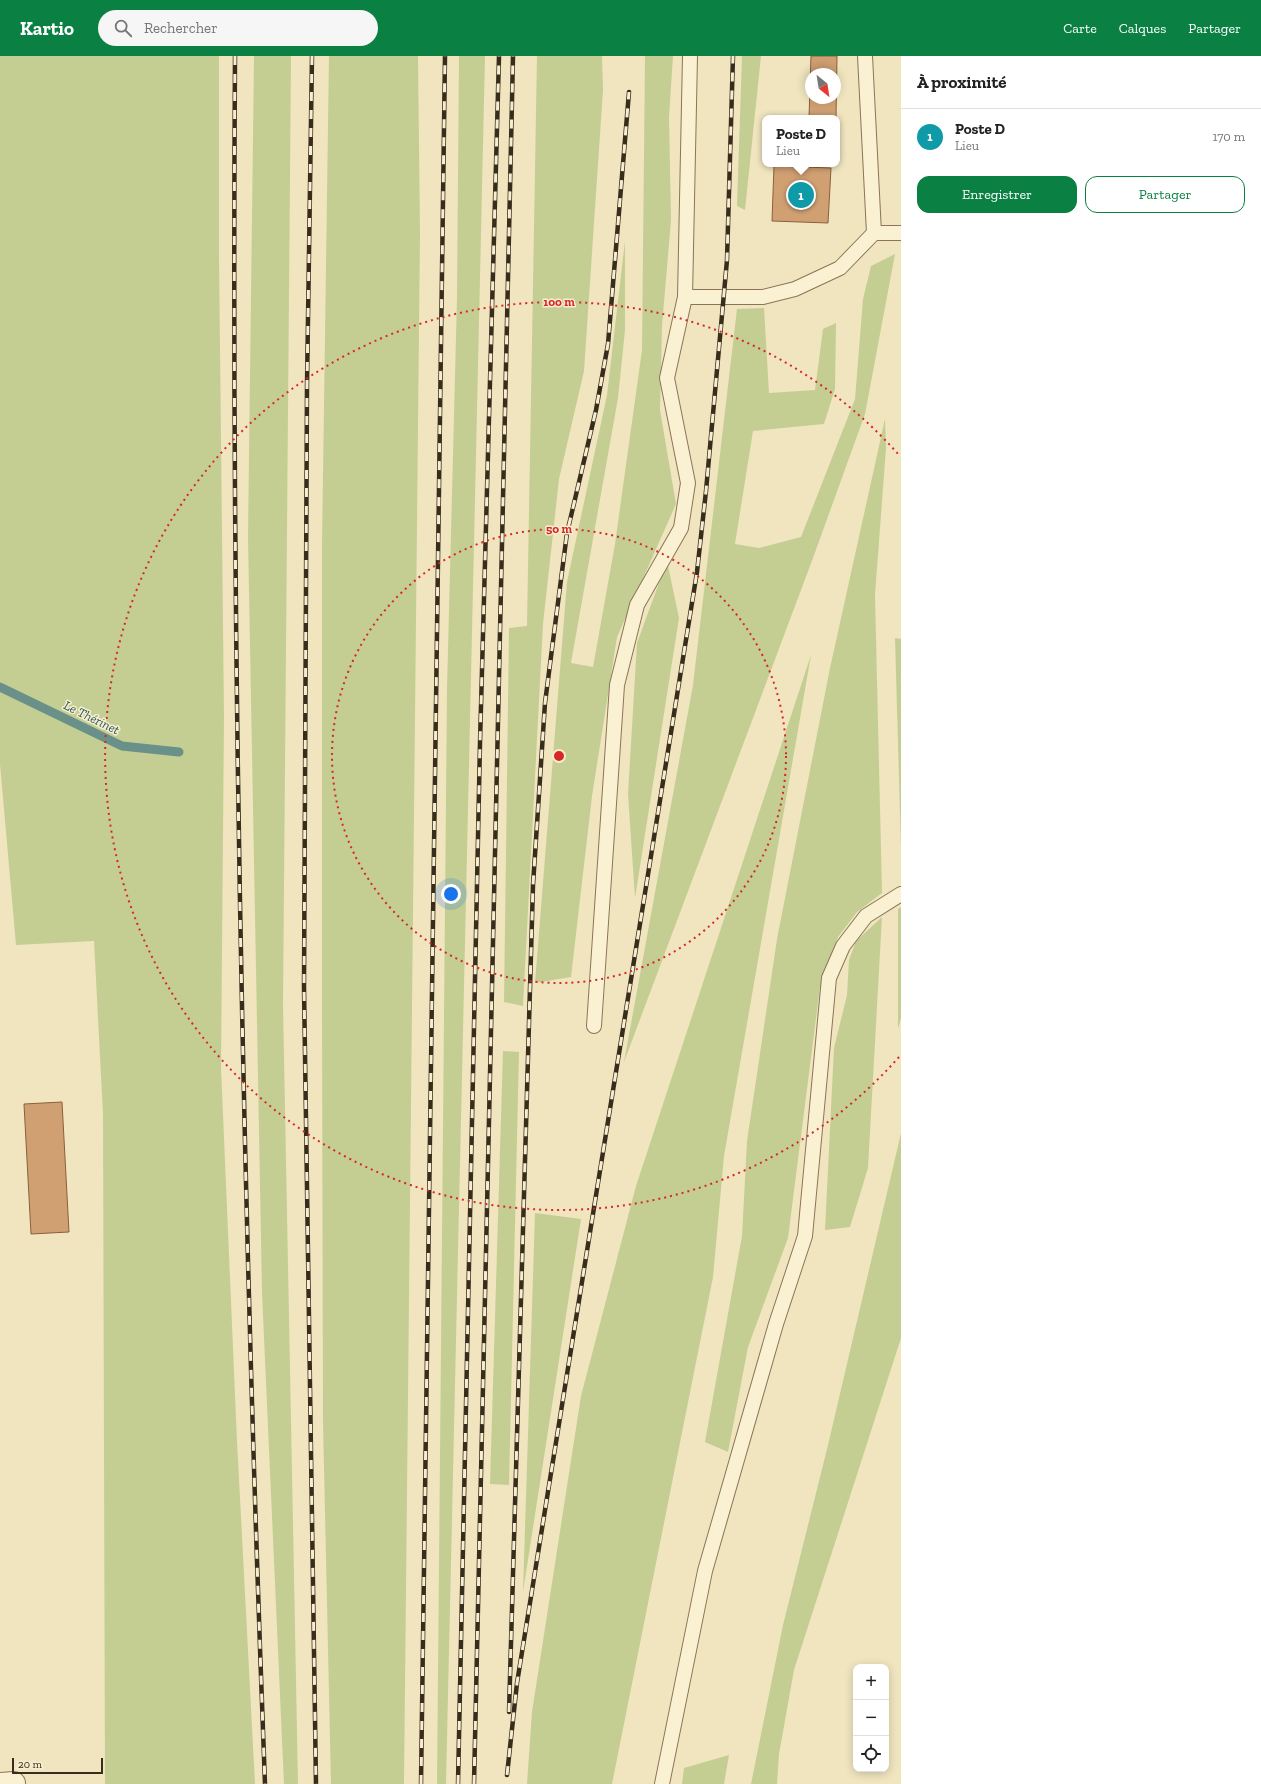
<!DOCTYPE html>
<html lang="fr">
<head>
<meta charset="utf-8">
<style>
	body { margin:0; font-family:"Zilla Slab",serif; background:#f6f6f6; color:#222 }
	.controls { position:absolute; right:12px; bottom:12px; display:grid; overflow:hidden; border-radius:8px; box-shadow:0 2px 10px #0003 }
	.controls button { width:36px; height:36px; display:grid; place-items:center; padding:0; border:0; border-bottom:1px solid #e0e0e0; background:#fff; color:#222; font:20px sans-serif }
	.compass { position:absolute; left:805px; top:12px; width:36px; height:36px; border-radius:50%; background:#fff; box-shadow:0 2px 10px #0003; rotate:150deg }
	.scale { position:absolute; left:12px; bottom:10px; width:91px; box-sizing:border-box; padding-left:4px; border:2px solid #382c1c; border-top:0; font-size:11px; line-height:14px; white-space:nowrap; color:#382c1c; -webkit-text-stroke:3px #f7eecf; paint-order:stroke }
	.you { position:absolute; left:451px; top:838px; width:14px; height:14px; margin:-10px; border:3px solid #fff; border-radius:50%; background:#1a73e8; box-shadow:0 0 0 6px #1a73e833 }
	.badge { display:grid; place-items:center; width:26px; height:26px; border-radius:50%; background:#0b8043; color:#fff; font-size:13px; font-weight:700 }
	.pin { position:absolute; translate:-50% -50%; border:2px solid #fff; box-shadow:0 1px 4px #0006 }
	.popup { position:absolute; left:762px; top:59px; width:78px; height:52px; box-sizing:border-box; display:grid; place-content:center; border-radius:8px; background:#fff; filter:drop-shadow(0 1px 3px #0005); font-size:13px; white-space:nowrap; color:#767676 }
	.popup b { font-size:15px; color:#222 }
	.popup::after { content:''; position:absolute; left:50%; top:100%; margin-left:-8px; border:8px solid transparent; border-top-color:#fff }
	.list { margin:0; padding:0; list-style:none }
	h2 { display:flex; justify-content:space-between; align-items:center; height:52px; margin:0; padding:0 16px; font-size:17px }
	h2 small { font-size:13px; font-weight:400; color:#767676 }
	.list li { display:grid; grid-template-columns:26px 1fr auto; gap:12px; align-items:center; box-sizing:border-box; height:56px; padding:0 16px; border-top:1px solid #e0e0e0 }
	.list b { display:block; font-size:15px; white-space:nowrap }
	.list p { margin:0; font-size:13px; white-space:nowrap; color:#767676 }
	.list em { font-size:13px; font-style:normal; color:#767676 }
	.actions { display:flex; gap:8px; padding:12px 16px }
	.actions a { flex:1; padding:9px 0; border:1px solid #0b8043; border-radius:12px; text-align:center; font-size:14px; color:#0b8043 }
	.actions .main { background:#0b8043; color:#fff }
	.icon { flex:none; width:22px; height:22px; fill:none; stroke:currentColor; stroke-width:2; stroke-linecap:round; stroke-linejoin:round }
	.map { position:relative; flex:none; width:901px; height:1728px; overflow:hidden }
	header { display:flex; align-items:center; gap:24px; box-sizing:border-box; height:56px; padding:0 20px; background:#0b8043; color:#fff }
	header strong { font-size:19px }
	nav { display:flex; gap:22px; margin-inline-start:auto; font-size:14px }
	.search { width:280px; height:36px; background:#f6f6f6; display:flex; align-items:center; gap:10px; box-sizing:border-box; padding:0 14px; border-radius:22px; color:#767676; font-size:15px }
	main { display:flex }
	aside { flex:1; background:#fff }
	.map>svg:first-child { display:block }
	.green { fill:#c4ce93 }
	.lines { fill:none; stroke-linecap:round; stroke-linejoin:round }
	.stream { stroke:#699089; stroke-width:9 }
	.building { fill:#d0a073; stroke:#8a603b; fill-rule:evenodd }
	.lane-casing { stroke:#8a7557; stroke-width:16 }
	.street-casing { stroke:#8a7557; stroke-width:24 }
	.lane { stroke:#faf1d3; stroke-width:14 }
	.street { stroke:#faf1d3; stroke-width:22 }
	.rail-casing { stroke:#382c1c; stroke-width:4.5 }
	.rail { stroke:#f7eecf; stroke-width:3; stroke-dasharray:9; stroke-linecap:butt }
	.ring { fill:none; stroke:#d62828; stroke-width:2; stroke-dasharray:2 4 }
	.labels { text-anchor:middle; stroke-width:3; stroke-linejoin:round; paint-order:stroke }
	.water-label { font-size:13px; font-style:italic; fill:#2a5959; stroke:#f7eecf }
	.centre { fill:#d62828; stroke:#f7eecf; stroke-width:2 }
	.ring-label { font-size:12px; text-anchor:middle; font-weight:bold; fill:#d62828; stroke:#f7eecf; stroke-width:3; stroke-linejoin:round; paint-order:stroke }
</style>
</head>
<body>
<header>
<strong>Kartio</strong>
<div class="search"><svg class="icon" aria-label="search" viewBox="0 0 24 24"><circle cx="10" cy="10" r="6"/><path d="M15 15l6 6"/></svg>Rechercher</div>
<nav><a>Carte</a><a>Calques</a><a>Partager</a></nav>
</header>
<main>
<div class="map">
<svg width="901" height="1728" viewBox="0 0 901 1728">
	<rect width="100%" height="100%" fill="#f0e5bf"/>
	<!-- green -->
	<g class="green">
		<path d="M0 0H219V199L224 661 221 1012 237 1385 255 1728H105L103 1058 94 885 16 889 0 708Z"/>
		<path d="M254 0H291L283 949 298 1728H284L262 1237 248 481Z"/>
		<path d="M329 0H418L420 177 404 1728H331L323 1367 322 952V489Z"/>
		<path d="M459 0H485L446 1728H437L447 633 457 242Z"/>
		<path d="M537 0H602L603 34 584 315 559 423 543 568 523 950 504 946 509 572 527 570Z"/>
		<path d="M645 0H673L669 61 671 164 662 270 660 354 676 448 617 581 592 740 571 921 535 927 567 526 607 339 625 185V274L618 342 571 607 593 611 615 488 642 294Z"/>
		<path d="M742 0H761L745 154 737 150Z"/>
		<path d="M895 198 865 358 813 502 624 1006 693 629 737 253 764 252 769 337 815 334 823 273 836 267 835 333 824 368 753 375 735 488 759 492 801 481 855 343 863 243 871 210Z"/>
		<path d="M885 363 886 392 875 539 882 837 857 856 838 881 820 931 788 1182 748 1291 728 1396 705 1386 742 1180 747 1085 777 883 830 612Z"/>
		<path d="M667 505 679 562 635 842 628 738 637 587Z"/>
		<path d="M895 582 901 583V794Z"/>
		<path d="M811 599 724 1100 713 1221 612 1728H527L532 1656 581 1340 636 1130Z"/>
		<path d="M901 851V962L898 973V853Z"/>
		<path d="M882 861 868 1112 850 1171 825 1174 834 992 847 939 849 904 856 885Z"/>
		<path d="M503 995 519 996 509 1429 490 1428Z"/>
		<path d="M901 1077V1282L794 1614 779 1698 777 1728H751L783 1569 828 1389Z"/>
		<path d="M535 1157 581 1163 523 1536Z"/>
		<path d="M729 1699 724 1728H682L684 1712Z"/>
	</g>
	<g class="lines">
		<!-- stream -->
		<path class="stream" d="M0 631 122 690 179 696"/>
	</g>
	<!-- building -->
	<g class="building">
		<path d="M811 0H837L836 62H809ZM811 18H835V42H811Z"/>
		<path d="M774 110 831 112 828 167 772 165Z"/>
		<path d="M62 1046 69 1176 31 1178 24 1048Z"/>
	</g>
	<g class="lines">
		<!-- lane casing -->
		<g class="lane-casing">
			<g id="lane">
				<path d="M690 0 685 241H763L795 233 840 212 874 177H901"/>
				<path d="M865 0 874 177"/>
				<path d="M594 970 617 629 637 549 681 472 688 427 667 322 685 241"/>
				<path d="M662 1728 705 1515 776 1268 805 1180 829 922 843 890 866 860 901 838"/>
			</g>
		</g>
		<!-- street casing -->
		<g class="street-casing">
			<path id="street" d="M0 1728 14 1727V1728"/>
		</g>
		<!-- lane -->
		<use href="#lane" class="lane"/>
		<!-- street -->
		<use href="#street" class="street"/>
		<!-- rail casing -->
		<g class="rail-casing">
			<g id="rail">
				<path d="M235 0C231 576 243 1152 265 1728"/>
				<path d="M312 0 307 329 304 931 316 1728"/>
				<path d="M509 1656 533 829 545 647 567 477 596 354 608 288 629 36"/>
				<path d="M507 1719 517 1627 697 516 706 435 727 204 733 0"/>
				<path d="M421 1728 445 0"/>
				<path d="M458 1728 480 687 499 0"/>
				<path d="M474 1728 513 0"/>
			</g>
		</g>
		<!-- rail -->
		<use href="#rail" class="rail"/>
	</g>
	<!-- distance rings -->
	<g class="ring">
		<circle cx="559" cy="700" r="227"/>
		<path d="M899 1001A454 454 0 1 1 899 399"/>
	</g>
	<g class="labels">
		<!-- water labels -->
		<g class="water-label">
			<text transform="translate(92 661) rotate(26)" y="5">Le Thérinet</text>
		</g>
	</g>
	<circle cx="559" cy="700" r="6" class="centre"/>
	<g class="ring-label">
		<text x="559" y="250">100 m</text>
		<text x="559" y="477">50 m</text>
	</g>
</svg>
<div class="controls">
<button>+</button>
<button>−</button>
<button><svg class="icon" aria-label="locate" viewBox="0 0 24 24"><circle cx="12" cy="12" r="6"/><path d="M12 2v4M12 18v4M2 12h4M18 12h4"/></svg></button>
</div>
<svg class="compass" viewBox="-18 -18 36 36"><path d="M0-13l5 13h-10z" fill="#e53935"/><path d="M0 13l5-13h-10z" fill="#767676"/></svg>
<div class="scale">20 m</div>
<div class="you"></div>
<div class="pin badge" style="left:801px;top:139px;background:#0f9aa8">1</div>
<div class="popup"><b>Poste D</b>Lieu</div>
</div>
<aside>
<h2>À proximité<small></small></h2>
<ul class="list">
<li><span class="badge" style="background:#0f9aa8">1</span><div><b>Poste D</b><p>Lieu</p></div><em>170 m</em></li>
</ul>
<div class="actions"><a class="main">Enregistrer</a><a>Partager</a></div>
</aside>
</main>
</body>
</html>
